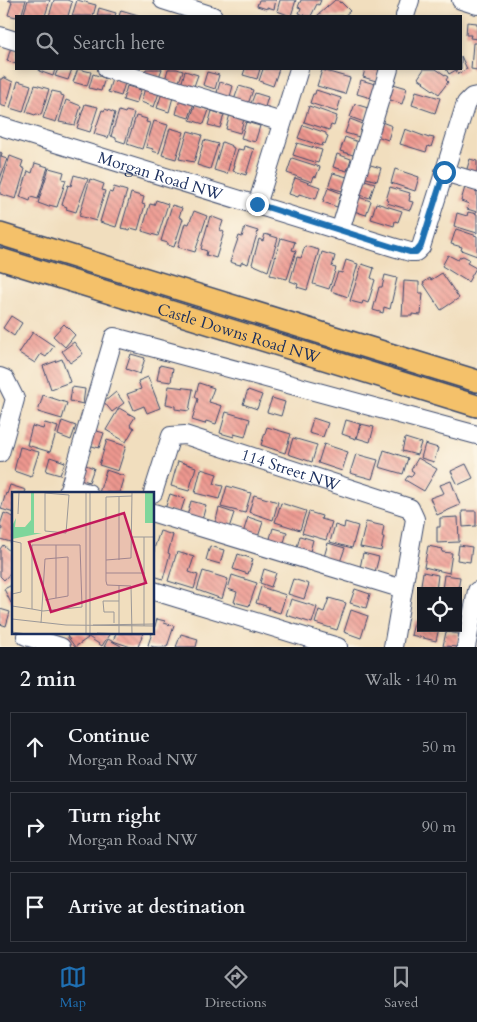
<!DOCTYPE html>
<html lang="en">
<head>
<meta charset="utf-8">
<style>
	body { margin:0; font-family:Cardo,serif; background:#20242c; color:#f1f3f6 }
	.controls { position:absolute; right:15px; bottom:15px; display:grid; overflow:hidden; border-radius:0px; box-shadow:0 2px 8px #0003 }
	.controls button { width:45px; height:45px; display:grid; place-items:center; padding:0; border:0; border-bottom:1px solid #363941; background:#171b24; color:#f1f3f6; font:25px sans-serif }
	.stop { position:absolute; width:15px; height:15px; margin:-11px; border:4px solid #1f6fb2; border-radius:50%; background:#fff }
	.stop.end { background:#1f6fb2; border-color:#fff; box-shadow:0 1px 5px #0008 }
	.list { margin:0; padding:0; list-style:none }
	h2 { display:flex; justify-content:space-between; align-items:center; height:65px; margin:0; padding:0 20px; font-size:21px }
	h2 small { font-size:16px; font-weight:400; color:#9ea1a6 }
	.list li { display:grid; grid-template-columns:32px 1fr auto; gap:15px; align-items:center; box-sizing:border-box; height:70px; margin:0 10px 10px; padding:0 10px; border:1px solid #363941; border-radius:0px }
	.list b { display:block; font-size:19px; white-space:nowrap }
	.list p { margin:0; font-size:16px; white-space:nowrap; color:#9ea1a6 }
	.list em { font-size:16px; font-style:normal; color:#9ea1a6 }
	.icon { flex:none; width:28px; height:28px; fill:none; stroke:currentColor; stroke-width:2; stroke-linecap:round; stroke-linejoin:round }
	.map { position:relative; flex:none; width:477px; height:647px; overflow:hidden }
	.search { position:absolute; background:#171b24; box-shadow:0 2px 8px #0003; left:15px; right:15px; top:15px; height:55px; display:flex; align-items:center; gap:12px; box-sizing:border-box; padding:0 18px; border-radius:0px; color:#9ea1a6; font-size:19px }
	.sheet { height:305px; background:#171b24 }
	nav { display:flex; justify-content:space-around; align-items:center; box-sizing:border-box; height:70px; border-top:1px solid #363941; background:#171b24; font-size:14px; color:#9ea1a6 }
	nav a { display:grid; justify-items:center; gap:2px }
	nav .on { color:#1f6fb2 }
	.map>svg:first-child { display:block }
	.building { fill:url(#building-back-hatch) }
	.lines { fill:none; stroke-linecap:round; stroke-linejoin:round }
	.minor-casing { stroke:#3b496c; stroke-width:20 }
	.major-casing { stroke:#3b496c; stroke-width:24 }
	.minor { stroke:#fff; stroke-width:18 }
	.major { stroke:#f4c16b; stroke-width:21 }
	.route { stroke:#1f6fb2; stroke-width:6 }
	.labels { text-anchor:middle; stroke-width:4; stroke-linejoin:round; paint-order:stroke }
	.street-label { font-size:16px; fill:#1b2f5e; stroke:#fcf5e5 }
	.inset-road { fill:none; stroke:#9b9898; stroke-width:1 }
	.view { fill:#c2185b; fill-opacity:0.15; stroke:#c2185b; stroke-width:2.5 }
	.inset-edge { fill:none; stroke:#1b2f5e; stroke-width:2.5 }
</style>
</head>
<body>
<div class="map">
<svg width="477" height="647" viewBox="0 0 477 647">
	<defs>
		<pattern id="building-back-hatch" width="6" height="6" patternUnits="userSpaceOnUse" patternTransform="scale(1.25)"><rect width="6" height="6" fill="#ee988f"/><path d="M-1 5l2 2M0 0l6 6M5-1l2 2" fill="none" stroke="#c07c78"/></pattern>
	</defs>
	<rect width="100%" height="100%" fill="#fcf5e5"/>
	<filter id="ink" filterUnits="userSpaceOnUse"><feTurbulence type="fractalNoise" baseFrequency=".02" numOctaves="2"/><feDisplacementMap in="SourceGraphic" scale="10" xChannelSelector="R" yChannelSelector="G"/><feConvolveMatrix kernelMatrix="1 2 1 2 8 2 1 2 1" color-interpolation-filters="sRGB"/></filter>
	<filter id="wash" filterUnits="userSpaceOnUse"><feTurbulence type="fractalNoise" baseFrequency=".0096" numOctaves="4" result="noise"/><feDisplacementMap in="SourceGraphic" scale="20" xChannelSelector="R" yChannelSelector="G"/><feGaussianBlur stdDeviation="1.12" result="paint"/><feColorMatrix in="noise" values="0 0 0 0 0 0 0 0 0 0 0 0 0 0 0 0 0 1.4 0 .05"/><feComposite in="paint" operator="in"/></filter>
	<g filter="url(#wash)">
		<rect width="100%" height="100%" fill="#f1debe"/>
		<g id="blocks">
			<!-- building -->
			<g class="building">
				<path d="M8 0H26L21 16H16V17L8 15 12 2Z"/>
				<path d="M28 0H50L45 16H23Z"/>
				<path d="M54 0H67L72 2 68 16H49Z"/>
				<path d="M77 0 96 5 93 16H72Z"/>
				<path d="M259 0H276L274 9 267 7V9L257 6Z"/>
				<path d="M280 0H296L291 16 277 11Z"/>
				<path d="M301 0H321L319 5 317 4 311 16H306L299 13 301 8 298 7Z"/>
				<path d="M335 0H338L340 3 341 2 350 11 344 16H317Z"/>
				<path d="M99 8 116 13 115 16H97Z"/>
				<path d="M121 10 138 15 137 16H119Z"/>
				<path d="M467 22 477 23V39L470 38 471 35H466Z"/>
				<path d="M473 43H477V70L471 69Z"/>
				<path d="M11 47 16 49V64L7 61Z"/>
				<path d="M461 56 467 69 458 74 456 70 449 74 446 69H461Z"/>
				<path d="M40 69H55L53 76 39 71Z"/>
				<path d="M58 69H72L68 80 55 76Z"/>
				<path d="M78 69 91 72 87 86 73 82Z"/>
				<path d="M146 69H162L159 77 145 73Z"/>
				<path d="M168 69H177L183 71 178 84 165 80Z"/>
				<path d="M245 69H260L257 79 243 75Z"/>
				<path d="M263 69H279L273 86 259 81Z"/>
				<path d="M365 69H380L376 81 363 77Z"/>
				<path d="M424 69H436L448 77 446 80 448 82 439 94 423 83 424 82 418 78Z"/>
				<path d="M322 70 350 78 345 94 317 86Z"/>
				<path d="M185 71 198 75 193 89 181 85Z"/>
				<path d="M207 72 219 75 215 89 203 85Z"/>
				<path d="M93 74 105 78 101 91 89 88Z"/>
				<path d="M3 77 13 82 6 107 0 105V79H2Z"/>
				<path d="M112 79 125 83 121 96 108 92Z"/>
				<path d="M361 80 375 84 371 98 357 94Z"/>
				<path d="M18 81 31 85 23 112 10 108Z"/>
				<path d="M220 82 233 86 229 100 216 96Z"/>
				<path d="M390 83 407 88 402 104 385 98Z"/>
				<path d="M35 85 49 89 41 115 36 114 35 115 26 112Z"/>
				<path d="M127 86 141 90 136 104 123 100Z"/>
				<path d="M239 86 253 90 248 104 234 100Z"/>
				<path d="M145 88 159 93 154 107 141 102Z"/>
				<path d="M316 90 341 98 337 112 310 103 313 94H315Z"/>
				<path d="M52 91 61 93V95L64 96 56 122 43 118Z"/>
				<path d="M416 91 440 98 435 113 412 105Z"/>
				<path d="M162 93 173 97 169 112 157 108Z"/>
				<path d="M255 93 268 97 264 110 250 106Z"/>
				<path d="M180 99 194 103 189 118 176 114Z"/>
				<path d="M66 100 81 106 75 125 59 122Z"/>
				<path d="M85 104 98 107 90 132 77 128Z"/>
				<path d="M355 104 368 108 364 122 350 117Z"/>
				<path d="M195 105 209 110 204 124 190 120Z"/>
				<path d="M309 106 337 116 334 126 331 125 329 130 304 122Z"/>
				<path d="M105 109 115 113 108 138 94 134 102 110 104 111Z"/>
				<path d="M119 111 125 113 126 111 134 113 125 143 116 140V138L111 136Z"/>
				<path d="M212 111 224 115 220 128 208 125Z"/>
				<path d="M230 114 244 119 240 133 226 129Z"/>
				<path d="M136 116 147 119 146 122 150 123 142 149 127 144Z"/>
				<path d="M350 119 363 124 359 137 345 133Z"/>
				<path d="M154 121 168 125 159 153 152 151 153 149 146 147Z"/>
				<path d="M379 121 392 126 388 140 374 135Z"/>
				<path d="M246 122 260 126 255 142 241 138Z"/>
				<path d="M303 125 326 133V135L328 136 325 144 323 143 322 146 298 138Z"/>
				<path d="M170 128 184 132 176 159 162 155Z"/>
				<path d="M405 129 429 138V137L434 138 431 147 428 146 426 152 400 144Z"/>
				<path d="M188 131 202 135 194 162 179 159Z"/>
				<path d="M345 137 358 142 353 155 340 151Z"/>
				<path d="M204 140 218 144 210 169 197 165Z"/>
				<path d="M222 142 232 146V147L234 148 227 174 214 170Z"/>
				<path d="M297 143 322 150 318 163 293 155Z"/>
				<path d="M244 146 254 149 246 175 233 171 235 165H233L238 149 243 150Z"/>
				<path d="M0 152 2 153 1 157 7 159 0 179Z"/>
				<path d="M337 154 351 159 347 171 333 167Z"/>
				<path d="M10 156 23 161 21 167 25 169 16 199 0 194V187Z"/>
				<path d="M292 158 320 167 316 177 314 176 312 182 287 173Z"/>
				<path d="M470 159 477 161V175L466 172Z"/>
				<path d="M35 163 48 167 38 199 31 197 30 201 20 197 28 171 32 173Z"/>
				<path d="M367 164 381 168 377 181 363 177Z"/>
				<path d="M49 168 64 172 62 179 66 180 57 207 49 205V207L38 203Z"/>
				<path d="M395 169 419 177 415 191 391 183Z"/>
				<path d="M333 173 347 177 342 191 328 187Z"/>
				<path d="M74 175 88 179 76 212 66 209 67 207 62 205 68 185 71 186Z"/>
				<path d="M295 178 320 187 316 199 299 194 298 197 289 194Z"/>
				<path d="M90 179 104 184 102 190 105 191 96 221 79 216Z"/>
				<path d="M361 179 375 183 370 198 356 194Z"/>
				<path d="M114 187 127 191 116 227 100 222 109 192 112 193Z"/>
				<path d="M390 187 410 193 409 196H410L409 201 413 202 410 210 387 203 388 200H386Z"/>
				<path d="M465 187 477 191V212L467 209 469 204 461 201Z"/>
				<path d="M328 188 341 193 337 207 323 202Z"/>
				<path d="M131 193 144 197 142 204 145 205 138 230 131 228 130 230 121 228Z"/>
				<path d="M355 196 371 201 366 215 351 210Z"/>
				<path d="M156 200 168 204 158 236 142 231 150 204 154 205Z"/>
				<path d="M376 203 402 211 398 222 395 221 394 226 371 219Z"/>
				<path d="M172 205 182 208 179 217 183 219 174 247 168 245V243L161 241Z"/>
				<path d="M194 211 207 216 195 252 178 247 185 223 189 224Z"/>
				<path d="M468 212 477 214V233L454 226 457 213 467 216Z"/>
				<path d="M210 216 223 221 220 230 224 232 216 258 206 255 207 251 201 249Z"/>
				<path d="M245 227 258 231 248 264 242 262 240 265 230 262 239 236 242 237Z"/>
				<path d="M456 229 477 236V256L461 250 462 247 451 244Z"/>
				<path d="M265 234 278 238 268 271 252 264 259 239 263 241Z"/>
				<path d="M281 238 295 242 292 250 296 251 287 279 270 275Z"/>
				<path d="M305 246 319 250 307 290 297 287 298 284 290 281 297 257 301 258Z"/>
				<path d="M322 252 335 256 332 267 336 268 329 289 313 284Z"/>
				<path d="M448 255 458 260 460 257 463 256 469 259 467 263 476 268 468 282 442 266Z"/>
				<path d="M346 260 358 264 348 297 331 291 338 272 342 273Z"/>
				<path d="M362 264 374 268 371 278 375 280 368 303 363 301 362 304 350 301Z"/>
				<path d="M442 273 459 298 441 310 423 283 430 278 431 280Z"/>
				<path d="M385 275 397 278 390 309 384 307 383 313 373 310 379 287H382Z"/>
				<path d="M404 281 419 282V293H423L421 315 412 314V316H402Z"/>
				<path d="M11 316 22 323 14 336 3 328Z"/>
				<path d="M64 324 75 335 65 347 53 336Z"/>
				<path d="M33 332 54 346 46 357 41 354 35 363 19 353Z"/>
				<path d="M74 342 83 354 70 363 62 351Z"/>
				<path d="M131 354 145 358 140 374 126 369Z"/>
				<path d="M62 359 70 382 51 389 43 366Z"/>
				<path d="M160 365 173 368 171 382 157 380Z"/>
				<path d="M148 377 160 408 147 413 144 406 134 410 127 394 141 389 138 381Z"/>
				<path d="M199 383 214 388 209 402 222 406 216 424 206 421 205 424 192 420 198 399 195 397Z"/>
				<path d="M169 386 193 389 189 411 175 409V406L166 404Z"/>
				<path d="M72 387 85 389 83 404 70 401Z"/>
				<path d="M248 390 262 395 257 409 243 404Z"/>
				<path d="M116 392 124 403 112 412 104 402Z"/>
				<path d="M43 395 67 403 62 419 38 412Z"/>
				<path d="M272 398 285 402 281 416 267 412Z"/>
				<path d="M119 408 135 417 130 425 134 428 126 442 106 430Z"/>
				<path d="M226 412 250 419 245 437 234 434V437L220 433Z"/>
				<path d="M313 418 328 423 323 437 309 433Z"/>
				<path d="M346 420 360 424 356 439 342 434Z"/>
				<path d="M62 421 76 426 71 440 58 435Z"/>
				<path d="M45 423 58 427 50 452 27 445 32 426 43 429Z"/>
				<path d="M361 424 374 427 370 442 357 438Z"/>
				<path d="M267 427 291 434 285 453 261 445Z"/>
				<path d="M90 429 104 433 99 448 85 444Z"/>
				<path d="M293 438 317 445 312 462 288 454Z"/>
				<path d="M405 438 421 443 417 455 402 451Z"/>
				<path d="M107 440 126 446 118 471 99 465Z"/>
				<path d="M324 444 348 452 342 471 318 463Z"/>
				<path d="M425 444 438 448 434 462 421 458Z"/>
				<path d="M20 447 39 452 31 477 14 471Z"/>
				<path d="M384 450 408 458 403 474 379 467Z"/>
				<path d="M356 454 378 460 372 479 350 473Z"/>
				<path d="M50 457 65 462 60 475 46 471Z"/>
				<path d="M418 458 437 469 424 491 405 480 408 476 411 477 414 472 411 470Z"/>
				<path d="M178 461 196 467 189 491 171 486Z"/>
				<path d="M80 463 94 468 89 482 75 477Z"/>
				<path d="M466 464 473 478 458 485 451 471Z"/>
				<path d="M201 469 217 474 214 484 223 486 219 499 195 493Z"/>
				<path d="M106 470 124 476 119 493H99Z"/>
				<path d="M451 481 460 505 437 515 430 498 444 493 440 485Z"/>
				<path d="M10 485 26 490 25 493H14V513L1 509 6 493 7 494Z"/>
				<path d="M227 486 251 493 245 513 221 507Z"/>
				<path d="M170 494 185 499 180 514 165 509Z"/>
				<path d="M254 495 278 502 273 520 249 512Z"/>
				<path d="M191 501 206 505 202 520 187 516Z"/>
				<path d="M281 503 306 511 300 530 275 522Z"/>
				<path d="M219 508 234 513 229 528 215 524Z"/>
				<path d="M462 511H476V526L463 527Z"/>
				<path d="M309 512 322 516 321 519 332 522 326 540 302 533Z"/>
				<path d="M4 513 14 517V543L0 539 2 528 0 527V525Z"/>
				<path d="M248 517 263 522 258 537 243 533Z"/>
				<path d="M458 517 459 542 437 543V527H440V518Z"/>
				<path d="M345 522 358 526 352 548 330 542 335 525 344 528Z"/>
				<path d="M366 522 384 526 382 537H384L381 551 360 547Z"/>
				<path d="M273 528 287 532 283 546 269 542Z"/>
				<path d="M160 531 173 535 168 553 170 554 163 579 154 576V549Z"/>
				<path d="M300 536 313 540 309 555 296 551Z"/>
				<path d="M328 543 345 548 340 562 324 557Z"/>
				<path d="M3 545 14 555V569L4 580 0 576V549Z"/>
				<path d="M459 545 472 547 470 562 457 560Z"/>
				<path d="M210 546 224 550 220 564 206 560Z"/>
				<path d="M428 546 443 549 442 552 452 553 449 573 424 567Z"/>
				<path d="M177 552 194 557 189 572 198 575 194 589 168 581Z"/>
				<path d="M363 553 379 557 375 572 360 568Z"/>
				<path d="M238 554 253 559 248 574 233 569Z"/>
				<path d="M264 569 276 573 271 587 260 583Z"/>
				<path d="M203 571 228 579 222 599 197 590Z"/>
				<path d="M423 572 438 575 436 591H420Z"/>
				<path d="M232 575 257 583 249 606 234 602 237 592 228 589Z"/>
				<path d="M444 575 460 577 458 591 442 590Z"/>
				<path d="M293 579 309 584 304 599 288 594Z"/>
				<path d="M14 584V601L11 603 4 589Z"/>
				<path d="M261 587 286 595 280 613 268 609 269 607 256 603Z"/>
				<path d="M355 589 370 594 366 608 350 603Z"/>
				<path d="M329 598 346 603 337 630 315 623 319 610 324 612Z"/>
				<path d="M291 599 317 607 312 623 286 615Z"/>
				<path d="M0 609 10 612 6 626 0 624Z"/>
				<path d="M351 610 368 616 361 638 344 632Z"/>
				<path d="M157 619 165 621 164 623 174 626 167 647H154L148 645 152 633H154V629Z"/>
				<path d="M415 620 421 621V628H439L436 641 411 635Z"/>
				<path d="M446 632 459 634 457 647 443 646Z"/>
				<path d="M70 633H84L88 638 75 647 67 636Z"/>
				<path d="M88 633H110L102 646 87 636Z"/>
				<path d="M116 633H143L138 647H131L113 641Z"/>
				<path d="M181 634 198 639 196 647H176Z"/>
				<path d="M108 639 121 646V647H104Z"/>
			</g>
		</g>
	</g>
	<g filter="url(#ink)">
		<use href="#blocks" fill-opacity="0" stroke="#3b496c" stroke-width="1"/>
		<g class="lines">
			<!-- minor casing -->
			<g class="minor-casing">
				<g id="minor">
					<path d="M163 0 213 16"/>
					<path d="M461 0 477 5"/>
					<path d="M405 16 410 0"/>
					<path d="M0 36 16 41"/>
					<path d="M107 69 282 122"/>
					<path id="s1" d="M0 126 393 247 410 252H416L421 247 466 103 472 97 477 96"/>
					<path d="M444 172 477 182"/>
					<path d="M257 205 299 69"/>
					<path d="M340 231 389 69"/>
					<path d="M0 377 5 379 15 399 0 453"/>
					<path d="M70 488 88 493"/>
					<path d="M68 493 114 337 477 435"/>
					<path id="s2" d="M153 493 171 436 185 435 410 508 415 519 393 647"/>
					<path d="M154 513 403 589"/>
					<path d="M154 591 338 647"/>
					<path d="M27 633 26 636 61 647"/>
					<path d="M466 647 477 591"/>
				</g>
			</g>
			<!-- major casing -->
			<g class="major-casing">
				<g id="major">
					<path d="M0 234 477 381"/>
					<path id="s3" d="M0 259 477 406"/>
				</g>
			</g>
			<!-- minor -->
			<use href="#minor" class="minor"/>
			<!-- major -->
			<use href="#major" class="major"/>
		</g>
	</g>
	<g class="lines" filter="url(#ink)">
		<!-- route -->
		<path class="route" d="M257 204 393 247 410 252H416L421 246 444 172"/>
	</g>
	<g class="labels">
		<!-- street labels -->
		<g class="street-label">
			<text dy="6" stroke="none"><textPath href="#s1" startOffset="168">Morgan Road NW</textPath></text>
			<text dy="6" stroke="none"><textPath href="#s3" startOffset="250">Castle Downs Road NW</textPath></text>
			<text dy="6" stroke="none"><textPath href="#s2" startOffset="185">114 Street NW</textPath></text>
		</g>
	</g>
	<!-- overview -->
	<g transform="translate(12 492)">
		<rect width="142" height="142" fill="#f1debe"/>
		<path d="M19 0H31L22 1V41H30L0 47V34L4 26 3 35H13L19 28ZM133 0H142V31H133Z" fill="#7ed69b"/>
		<path class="inset-road" d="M33 1 57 3 54 41 33 39V0M6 22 7 0M119 45H143M0 49 9 51V100L0 102M44 53V106M94 68 119 66 120 0M107 68V4M94 81H133M0 114 20 117 31 119 70 115 68 53H20V117M0 127 54 133 143 134M29 131 33 67 56 65V104L33 108M102 131V120H92L91 109H107M81 133 143 132M132 134V45M0 140 15 142M85 141 113 142M107 141V93M74 142V0M78 142V0M120 142 119 94 95 93 94 89V5L120 4"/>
		<path class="view" d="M112 21 134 91 39 120 17 50Z"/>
		<rect width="142" height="142" class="inset-edge"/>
	</g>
</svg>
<div class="controls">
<button><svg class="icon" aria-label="locate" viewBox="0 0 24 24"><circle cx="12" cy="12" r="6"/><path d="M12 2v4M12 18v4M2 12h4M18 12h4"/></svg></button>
</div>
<div class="stop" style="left:444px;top:172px"></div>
<div class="stop end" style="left:257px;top:204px"></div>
<div class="search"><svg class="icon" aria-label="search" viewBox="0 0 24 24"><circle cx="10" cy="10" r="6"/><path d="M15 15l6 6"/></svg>Search here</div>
</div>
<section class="sheet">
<h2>2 min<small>Walk · 140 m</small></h2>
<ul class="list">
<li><svg class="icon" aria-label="ahead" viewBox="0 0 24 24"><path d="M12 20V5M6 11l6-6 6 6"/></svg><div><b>Continue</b><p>Morgan Road NW</p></div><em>50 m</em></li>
<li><svg class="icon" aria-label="right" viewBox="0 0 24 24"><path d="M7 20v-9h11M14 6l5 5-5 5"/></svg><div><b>Turn right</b><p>Morgan Road NW</p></div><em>90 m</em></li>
<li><svg class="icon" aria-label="arrive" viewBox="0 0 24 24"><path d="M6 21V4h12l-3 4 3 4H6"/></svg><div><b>Arrive at destination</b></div></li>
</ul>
</section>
<nav>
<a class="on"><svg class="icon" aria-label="map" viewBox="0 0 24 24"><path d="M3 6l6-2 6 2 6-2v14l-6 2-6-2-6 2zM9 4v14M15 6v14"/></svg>Map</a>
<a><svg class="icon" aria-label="directions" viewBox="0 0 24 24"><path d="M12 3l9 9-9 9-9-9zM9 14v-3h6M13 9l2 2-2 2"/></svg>Directions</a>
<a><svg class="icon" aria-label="saved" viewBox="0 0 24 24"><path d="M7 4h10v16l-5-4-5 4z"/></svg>Saved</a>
</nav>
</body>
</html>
